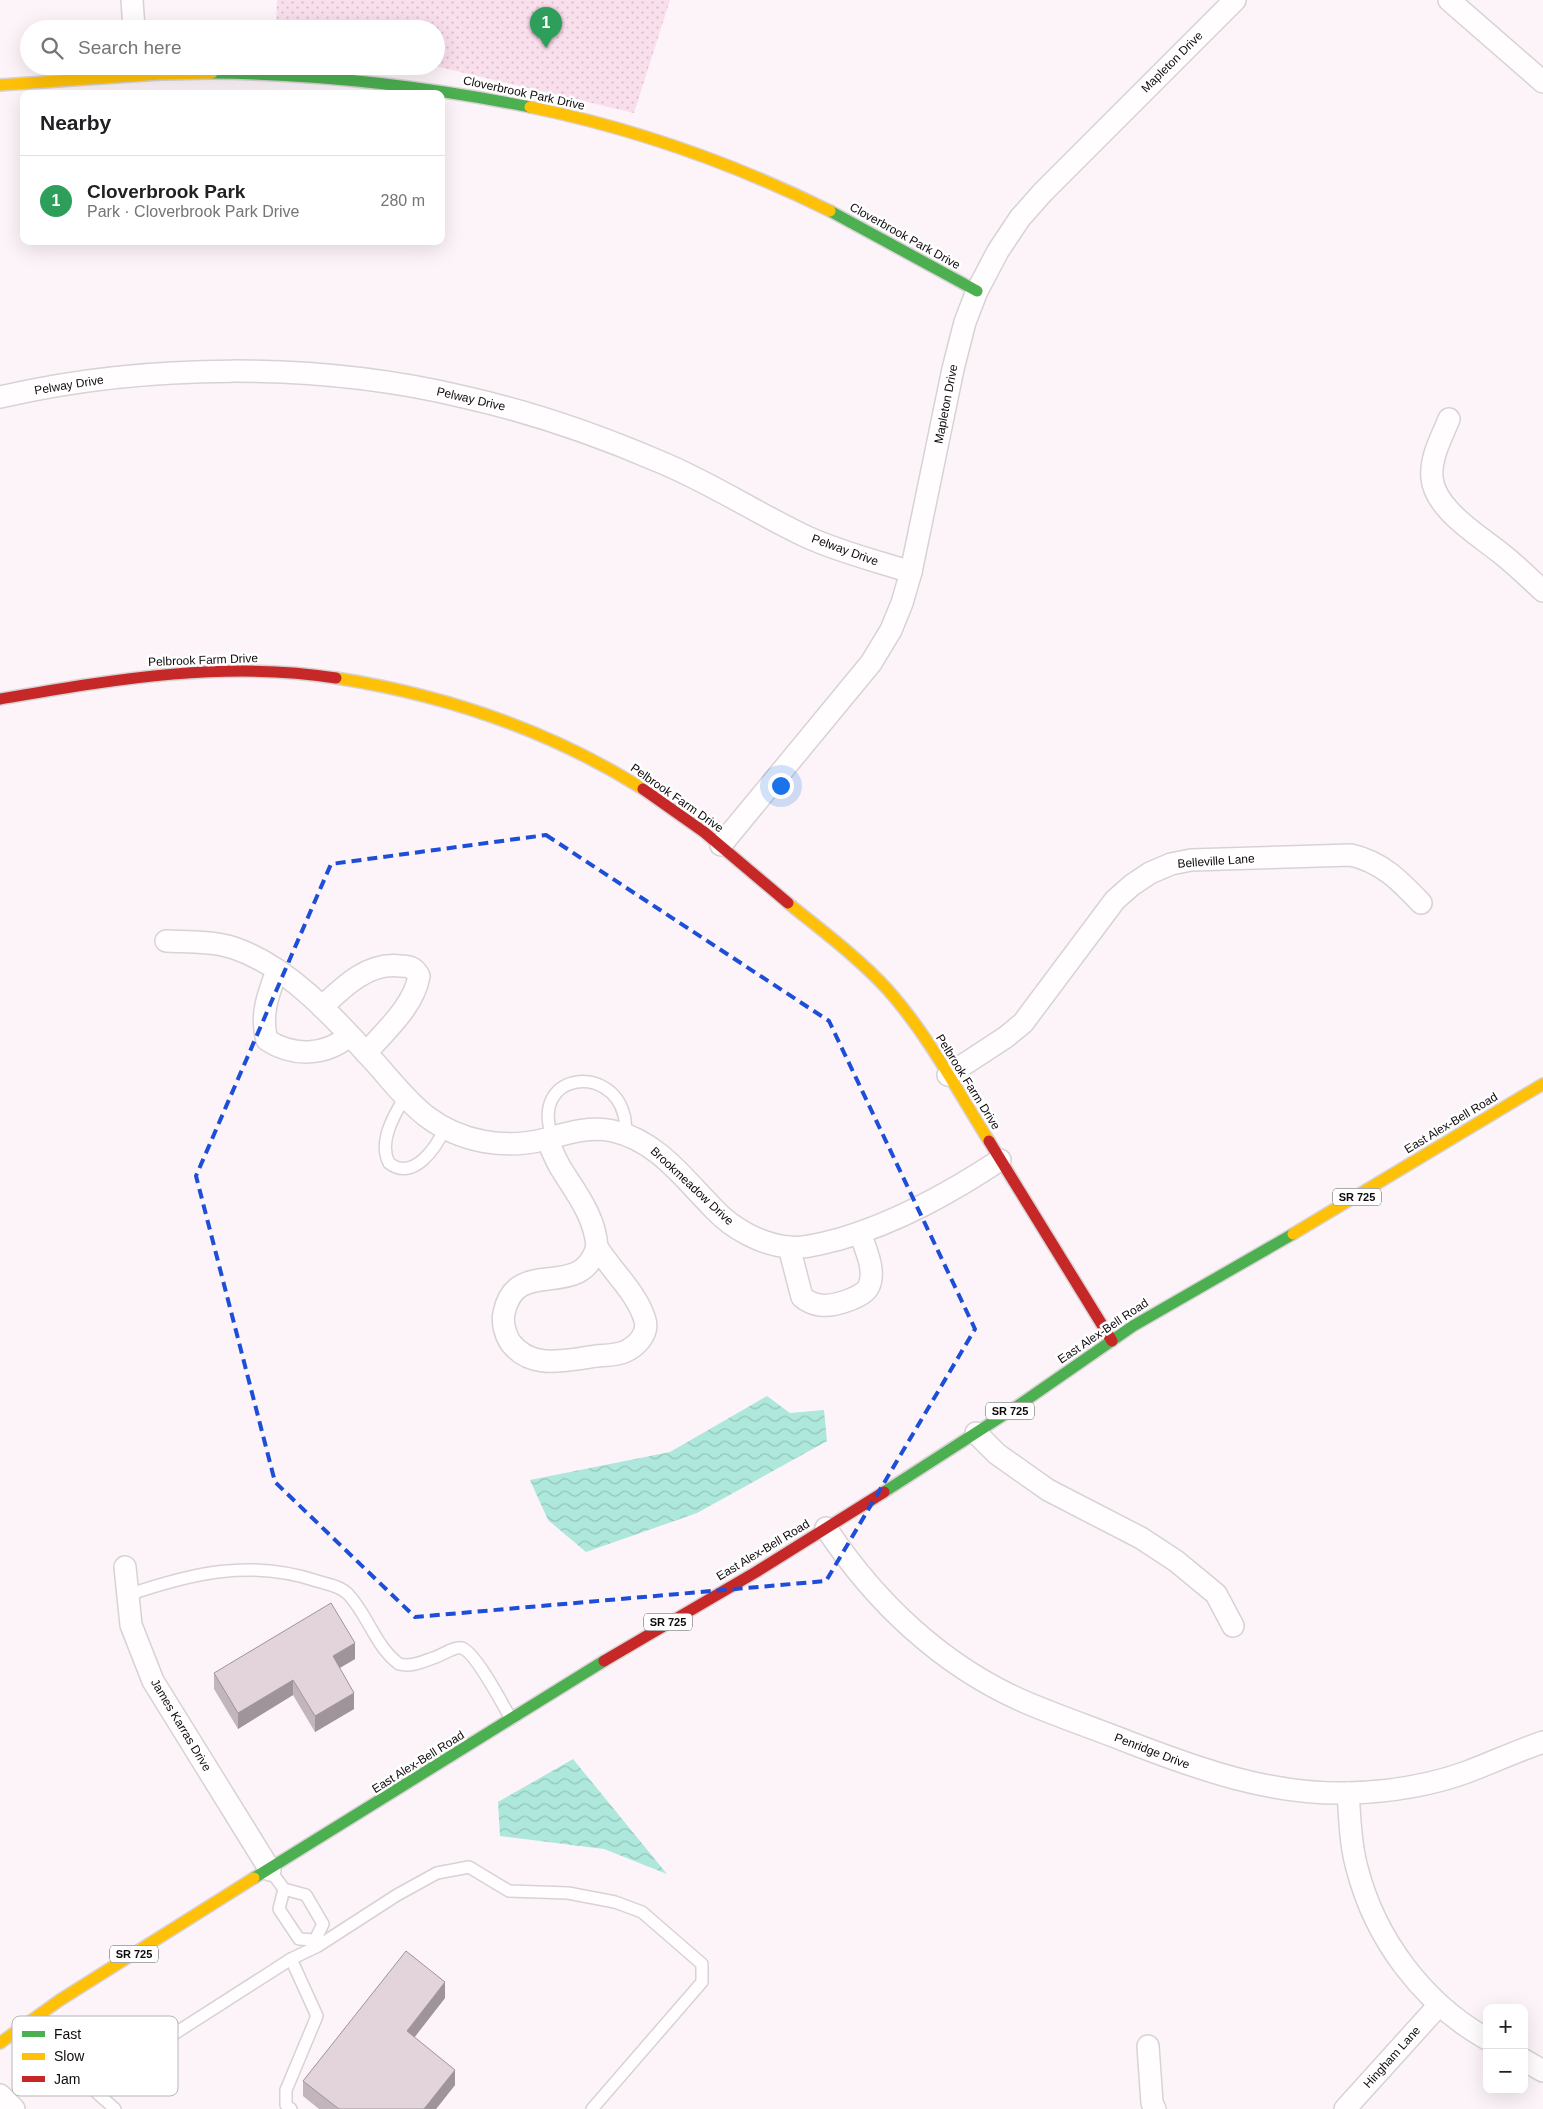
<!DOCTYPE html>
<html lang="en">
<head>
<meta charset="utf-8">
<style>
	body { margin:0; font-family:Helvetica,sans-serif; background:#f2f2f2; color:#202124 }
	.controls { position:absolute; right:15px; bottom:15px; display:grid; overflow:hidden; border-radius:10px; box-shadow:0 5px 20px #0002 }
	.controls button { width:45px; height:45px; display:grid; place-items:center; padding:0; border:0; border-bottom:1px solid #e0e0e0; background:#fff; color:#202124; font:25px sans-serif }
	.you { position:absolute; left:780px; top:785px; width:18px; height:18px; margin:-12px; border:4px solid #fff; border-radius:50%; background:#1a73e8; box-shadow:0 0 0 8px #1a73e833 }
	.badge { display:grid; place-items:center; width:32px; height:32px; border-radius:50%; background:#0f766e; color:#fff; font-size:16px; font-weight:700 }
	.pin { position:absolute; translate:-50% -41px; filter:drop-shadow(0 1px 2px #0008) }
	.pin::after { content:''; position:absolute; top:26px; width:18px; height:15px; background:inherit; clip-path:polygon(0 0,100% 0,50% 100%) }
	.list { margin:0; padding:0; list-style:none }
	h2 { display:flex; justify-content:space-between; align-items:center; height:65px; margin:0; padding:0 20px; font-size:21px }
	h2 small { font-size:16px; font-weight:400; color:#757577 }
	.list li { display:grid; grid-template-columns:32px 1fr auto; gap:15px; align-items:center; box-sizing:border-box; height:90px; padding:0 20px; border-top:1px solid #e0e0e0 }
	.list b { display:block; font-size:19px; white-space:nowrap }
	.list p { margin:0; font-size:16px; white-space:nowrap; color:#757577 }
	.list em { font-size:16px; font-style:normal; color:#757577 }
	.icon { flex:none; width:28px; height:28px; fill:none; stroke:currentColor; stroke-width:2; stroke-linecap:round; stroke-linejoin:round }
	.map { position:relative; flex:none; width:1543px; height:2109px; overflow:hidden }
	.search { position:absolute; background:#fff; box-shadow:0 5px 20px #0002; left:20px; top:20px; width:425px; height:55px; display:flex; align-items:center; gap:12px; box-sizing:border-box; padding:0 18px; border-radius:28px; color:#757577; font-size:19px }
	.panel { position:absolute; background:#fff; box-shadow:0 5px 20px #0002; left:20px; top:90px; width:425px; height:155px; border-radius:10px }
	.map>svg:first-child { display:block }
	.park { fill:url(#park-dots) }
	.water { fill:url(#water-waves) }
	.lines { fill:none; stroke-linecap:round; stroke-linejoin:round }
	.lane-casing { stroke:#d8d2d5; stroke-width:14 }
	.street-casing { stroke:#d8d2d5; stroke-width:24 }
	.fast-casing { stroke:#d8d2d5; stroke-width:14 }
	.slow-casing { stroke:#d8d2d5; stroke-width:14 }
	.jam-casing { stroke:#d8d2d5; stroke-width:14 }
	.lane { stroke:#fffdfe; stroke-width:11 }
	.street { stroke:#fffdfe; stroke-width:21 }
	.fast { stroke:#4caf50; stroke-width:11 }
	.slow { stroke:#ffc107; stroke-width:11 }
	.jam { stroke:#c62828; stroke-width:11 }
	.wall { fill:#c3b5bc }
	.shaded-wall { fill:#9f9499 }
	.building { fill:#e3d3db; stroke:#9f9499 }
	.marked { fill:none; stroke:#1d4ed8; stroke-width:4; stroke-dasharray:10 6; stroke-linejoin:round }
	.labels { text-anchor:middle; stroke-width:5; stroke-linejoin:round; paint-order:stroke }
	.shield { fill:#fff; stroke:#575455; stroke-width:1 }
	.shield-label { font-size:11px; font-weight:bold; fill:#0f0a0c }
	.street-label { font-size:12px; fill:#0f0a0c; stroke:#fff }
	.key { fill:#fff; stroke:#b7b6b6; stroke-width:1 }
	.key-label { font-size:14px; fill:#0f0a0c }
</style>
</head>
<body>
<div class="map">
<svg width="1543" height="2109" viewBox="0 0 1543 2109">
	<defs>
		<pattern id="park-dots" width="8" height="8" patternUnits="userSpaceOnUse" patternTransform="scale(1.25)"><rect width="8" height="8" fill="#f9deeb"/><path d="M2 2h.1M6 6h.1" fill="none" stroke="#d4bdc8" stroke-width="1.8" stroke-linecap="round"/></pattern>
		<pattern id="water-waves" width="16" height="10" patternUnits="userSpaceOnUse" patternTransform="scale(1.25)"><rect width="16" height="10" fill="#aee7db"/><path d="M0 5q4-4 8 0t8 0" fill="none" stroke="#94c5bb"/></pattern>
	</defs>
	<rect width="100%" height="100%" fill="#fcf4f8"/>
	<!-- park -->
	<path class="park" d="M277 0H670L634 113 435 66 436 29H276Z"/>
	<!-- water -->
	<g class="water">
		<path d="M767 1396 790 1413 824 1410 827 1441 697 1513 586 1552 548 1520 530 1480 670 1452Z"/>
		<path d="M573 1759 667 1874 604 1849 500 1836 498 1802Z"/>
	</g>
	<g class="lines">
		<!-- lane casing -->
		<g class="lane-casing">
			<g id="lane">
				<path d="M405 1097C394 1115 378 1142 389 1163 413 1182 436 1148 445 1128"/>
				<path d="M552 1136C530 1073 611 1063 624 1115 626 1121 625 1128 626 1134"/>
				<path d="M128 1595C192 1573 250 1559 317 1581 327 1584 340 1586 348 1594 368 1615 375 1646 399 1664 411 1667 422 1662 433 1658 441 1656 454 1646 462 1648 476 1653 503 1705 511 1719"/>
				<path d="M270 1870 284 1889 306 1895 323 1924 315 1940"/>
				<path d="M284 1889 279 1909 299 1939 315 1940"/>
				<path d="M115 2109 96 2092 99 2082 291 1959"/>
				<path d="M291 2109 286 2105V2090L317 2016 291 1959 318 1946 397 1895 437 1873 469 1867 509 1891 568 1893 615 1902 642 1912 702 1964V1982L592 2109"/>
			</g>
		</g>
		<!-- street casing -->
		<g class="street-casing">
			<g id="street">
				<path d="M132 0 134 29"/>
				<path d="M1449 0 1543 82"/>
				<path d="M0 397C146 363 318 362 464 397 531 412 595 434 658 461 710 482 756 513 807 537 840 552 876 561 911 572"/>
				<path d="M1449 419C1442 437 1430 457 1432 478 1435 510 1480 536 1503 555 1517 566 1530 579 1543 591"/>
				<path d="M721 845 871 663 891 630 902 603 911 572 953 369 965 322 977 291 998 251 1020 218 1043 192 1235 0"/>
				<path d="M166 941C188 942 212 941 234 948 291 967 339 1023 379 1067 394 1084 408 1102 426 1116 460 1142 505 1150 546 1139 568 1133 590 1126 613 1131 658 1141 684 1179 715 1210 733 1229 761 1244 787 1247 804 1249 823 1243 840 1239 898 1222 950 1193 1000 1160"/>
				<path d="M277 971C268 994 260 1016 267 1040 293 1057 325 1056 349 1036"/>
				<path d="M322 1007C343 987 368 962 400 966 409 966 414 967 419 976 414 1006 385 1031 366 1053"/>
				<path d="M948 1075 1006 1037 1023 1023 1115 900 1132 885 1150 873 1171 864 1191 860 1351 855C1382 862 1400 881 1421 903"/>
				<path d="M547 1139C551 1148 555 1158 560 1167 576 1193 595 1216 597 1247"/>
				<path d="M597 1247C612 1271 637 1293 645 1320 649 1334 636 1347 624 1352 614 1356 601 1355 590 1357 561 1361 530 1369 510 1342 505 1334 502 1322 504 1313 516 1254 580 1303 597 1247Z"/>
				<path d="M789 1247 802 1297C808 1302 812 1304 820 1305 832 1307 864 1298 869 1286 876 1270 865 1248 860 1233"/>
				<path d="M976 1433 997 1454 1048 1490 1141 1538 1176 1561 1216 1594 1233 1626"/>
				<path d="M826 1528C875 1602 942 1666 1025 1702 1060 1717 1096 1729 1131 1743 1201 1770 1272 1795 1348 1793 1387 1792 1431 1785 1467 1772 1493 1762 1517 1751 1543 1742"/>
				<path d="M125 1567 131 1625 153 1681 270 1870"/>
				<path d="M1348 1793C1350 1818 1350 1844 1357 1868 1375 1939 1423 2003 1487 2039"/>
				<path d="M1148 2046 1152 2103 1155 2109"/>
				<path d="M1524 2060 1543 2071"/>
				<path d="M0 2095 14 2109"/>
				<path d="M1345 2109 1439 2005"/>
			</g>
		</g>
		<!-- fast casing -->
		<g class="fast-casing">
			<g id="fast">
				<path d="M212 73C320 74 425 86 530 107"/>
				<path d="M830 211 977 291"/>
				<path d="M884 1492 1019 1405 1133 1326 1293 1234"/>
				<path d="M254 1878 604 1661"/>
			</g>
		</g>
		<!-- slow casing -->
		<g class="slow-casing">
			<g id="slow">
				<path d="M0 85 160 74 212 73"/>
				<path d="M530 107C633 128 735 164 830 211"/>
				<path d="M336 678C445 695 549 730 643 789"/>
				<path d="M788 903C821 930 858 957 888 990 928 1035 957 1090 989 1141"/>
				<path d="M1293 1234 1543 1084"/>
				<path d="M0 2043 60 2000 254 1878"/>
			</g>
		</g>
		<!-- jam casing -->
		<g class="jam-casing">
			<g id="jam">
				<path d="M0 699C112 680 222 660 336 678"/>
				<path d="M643 789 704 832 788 903"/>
				<path d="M989 1141 1112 1341"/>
				<path d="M604 1661 756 1572 884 1492"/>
			</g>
		</g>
		<!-- lane -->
		<use href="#lane" class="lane"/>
		<!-- street -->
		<use href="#street" class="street"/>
		<!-- fast -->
		<use href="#fast" class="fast"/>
		<!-- slow -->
		<use href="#slow" class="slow"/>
		<!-- jam -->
		<use href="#jam" class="jam"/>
	</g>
	<!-- wall -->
	<g class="wall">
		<path d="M355 1659 339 1668 354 1709 315 1732 293 1695 238 1729 214 1689V1673Z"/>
		<path d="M445 1998 414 2037 455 2085 436 2109H319L303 2096V2081Z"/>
	</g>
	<!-- shaded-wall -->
	<g class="shaded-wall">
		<path d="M355 1643V1659L333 1672V1656Z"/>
		<path d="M293 1680V1695L238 1729V1713Z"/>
		<path d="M354 1693V1709L315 1732V1716Z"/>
		<path d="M445 1982V1998L407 2047V2031Z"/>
		<path d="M455 2070V2085L436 2109H424Z"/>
	</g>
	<!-- building -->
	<g class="building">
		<path d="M331 1603 355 1643 333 1656 354 1693 315 1716 293 1680 238 1713 214 1673Z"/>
		<path d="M406 1951 445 1982 407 2031 455 2070 424 2109H339L303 2081Z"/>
	</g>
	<!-- marked area -->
	<path class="marked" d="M546 835 829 1021 975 1329 826 1581 415 1617 275 1482 196 1176 331 864Z"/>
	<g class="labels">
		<!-- shield labels -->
		<g class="shield">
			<rect x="1333" y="1188.5" width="48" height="17" rx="4"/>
			<rect x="986" y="1402.5" width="48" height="17" rx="4"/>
			<rect x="644" y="1613.5" width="48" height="17" rx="4"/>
			<rect x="110" y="1945.5" width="48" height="17" rx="4"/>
		</g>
		<g class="shield-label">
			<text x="1357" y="1201">SR 725</text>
			<text x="1010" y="1415">SR 725</text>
			<text x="668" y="1626">SR 725</text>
			<text x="134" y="1958">SR 725</text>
		</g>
		<!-- street labels -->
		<g class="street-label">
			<text transform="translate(1172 62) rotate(-45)" y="4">Mapleton Drive</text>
			<text transform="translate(524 93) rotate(12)" y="4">Cloverbrook Park Drive</text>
			<text transform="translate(905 236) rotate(29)" y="4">Cloverbrook Park Drive</text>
			<text transform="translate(69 385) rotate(-9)" y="4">Pelway Drive</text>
			<text transform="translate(471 399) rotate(13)" y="4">Pelway Drive</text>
			<text transform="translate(946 404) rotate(-79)" y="4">Mapleton Drive</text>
			<text transform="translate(845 550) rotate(20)" y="4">Pelway Drive</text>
			<text transform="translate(203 660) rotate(-2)" y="4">Pelbrook Farm Drive</text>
			<text transform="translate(677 798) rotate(35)" y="4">Pelbrook Farm Drive</text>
			<text transform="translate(1216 861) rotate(-4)" y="4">Belleville Lane</text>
			<text transform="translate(968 1082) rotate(58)" y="4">Pelbrook Farm Drive</text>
			<text transform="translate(1451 1123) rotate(-31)" y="4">East Alex-Bell Road</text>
			<text transform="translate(692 1186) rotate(43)" y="4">Brookmeadow Drive</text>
			<text transform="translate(1103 1331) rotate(-34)" y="4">East Alex-Bell Road</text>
			<text transform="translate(763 1550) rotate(-31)" y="4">East Alex-Bell Road</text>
			<text transform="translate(181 1725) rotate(59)" y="4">James Karras Drive</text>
			<text transform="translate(1152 1751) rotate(21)" y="4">Penridge Drive</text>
			<text transform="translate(418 1762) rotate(-32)" y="4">East Alex-Bell Road</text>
			<text transform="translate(1392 2057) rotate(-48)" y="4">Hingham Lane</text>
		</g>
	</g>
	<!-- legend -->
	<rect x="12" y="2016" width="166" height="80" rx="8" class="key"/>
	<rect x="22" y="2031" width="23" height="6" fill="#4caf50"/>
	<rect x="22" y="2053" width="23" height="7" fill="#ffc107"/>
	<rect x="22" y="2076" width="23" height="6" fill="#c62828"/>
	<g class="key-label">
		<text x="54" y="2039">Fast</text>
		<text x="54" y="2061">Slow</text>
		<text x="54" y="2084">Jam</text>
	</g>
</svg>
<div class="controls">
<button>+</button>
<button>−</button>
</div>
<div class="you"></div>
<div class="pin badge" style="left:546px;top:48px;background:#2e9e5b">1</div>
<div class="search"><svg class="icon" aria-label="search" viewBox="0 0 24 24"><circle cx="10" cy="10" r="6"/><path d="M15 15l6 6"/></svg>Search here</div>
<section class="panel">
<h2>Nearby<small></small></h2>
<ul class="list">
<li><span class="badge" style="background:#2e9e5b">1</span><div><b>Cloverbrook Park</b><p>Park · Cloverbrook Park Drive</p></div><em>280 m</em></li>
</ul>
</section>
</div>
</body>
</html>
